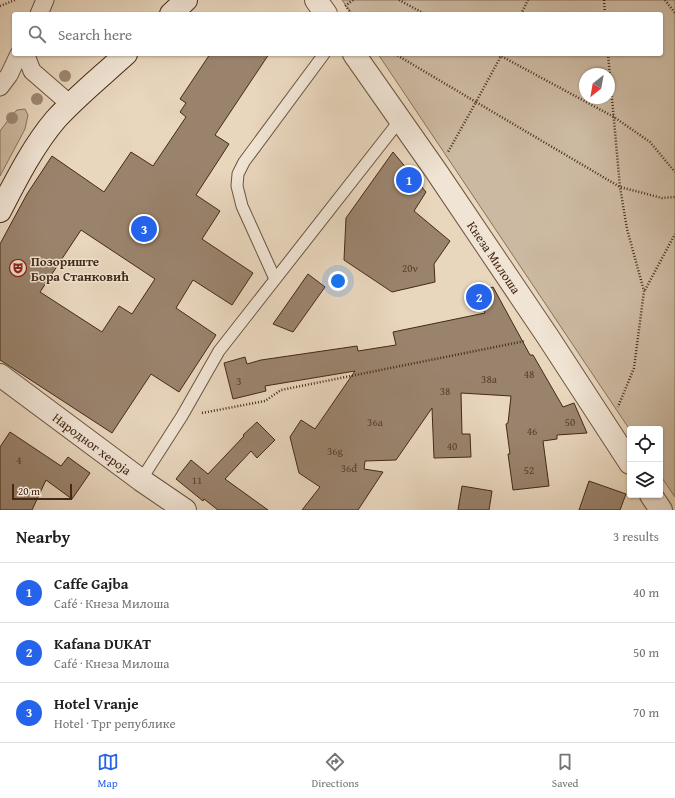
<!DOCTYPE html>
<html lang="en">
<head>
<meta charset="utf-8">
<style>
	body { margin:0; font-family:"Gentium Book Plus",serif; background:#f2f2f2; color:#202124 }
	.controls { position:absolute; right:12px; bottom:12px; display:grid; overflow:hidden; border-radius:4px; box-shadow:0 1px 3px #0004 }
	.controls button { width:36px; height:36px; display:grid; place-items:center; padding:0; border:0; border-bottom:1px solid #e0e0e0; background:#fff; color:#202124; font:20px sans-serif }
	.compass { position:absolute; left:579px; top:68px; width:36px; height:36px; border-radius:50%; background:#fff; box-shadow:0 1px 3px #0004; rotate:211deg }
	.scale { position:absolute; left:12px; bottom:10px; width:60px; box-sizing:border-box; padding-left:4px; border:2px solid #452916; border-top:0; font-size:11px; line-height:14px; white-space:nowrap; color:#452916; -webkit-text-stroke:3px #f0e4d4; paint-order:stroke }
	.you { position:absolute; left:338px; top:281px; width:14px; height:14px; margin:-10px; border:3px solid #fff; border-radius:50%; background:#1a73e8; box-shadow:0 0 0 6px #1a73e833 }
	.badge { display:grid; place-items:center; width:26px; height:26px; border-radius:50%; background:#2563eb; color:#fff; font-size:13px; font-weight:700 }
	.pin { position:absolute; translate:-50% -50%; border:2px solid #fff; box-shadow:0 1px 4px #0006 }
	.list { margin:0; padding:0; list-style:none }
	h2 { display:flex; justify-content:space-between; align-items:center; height:52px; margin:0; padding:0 16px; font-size:17px }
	h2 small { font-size:13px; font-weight:400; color:#757577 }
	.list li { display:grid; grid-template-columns:26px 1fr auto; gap:12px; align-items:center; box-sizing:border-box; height:60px; padding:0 16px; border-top:1px solid #e0e0e0 }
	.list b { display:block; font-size:15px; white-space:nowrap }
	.list p { margin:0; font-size:13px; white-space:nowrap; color:#757577 }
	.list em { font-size:13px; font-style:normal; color:#757577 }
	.icon { flex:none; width:22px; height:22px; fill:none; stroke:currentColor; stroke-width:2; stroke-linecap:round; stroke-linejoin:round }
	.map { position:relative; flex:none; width:675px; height:510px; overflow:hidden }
	.search { position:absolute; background:#fff; box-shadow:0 1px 3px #0004; left:12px; right:12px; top:12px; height:44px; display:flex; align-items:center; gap:10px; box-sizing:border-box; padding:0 14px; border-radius:4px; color:#757577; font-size:15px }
	.sheet { height:232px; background:#fff }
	nav { display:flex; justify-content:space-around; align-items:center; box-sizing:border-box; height:56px; border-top:1px solid #e0e0e0; background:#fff; font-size:11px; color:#757577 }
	nav a { display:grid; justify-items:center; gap:2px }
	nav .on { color:#2563eb }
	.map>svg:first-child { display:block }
	.green { fill:#ccb9a1; stroke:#88715c; fill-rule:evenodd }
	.building { fill:#9a836d; stroke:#452916; fill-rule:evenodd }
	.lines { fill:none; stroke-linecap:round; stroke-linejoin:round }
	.service-casing { stroke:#6e5440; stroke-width:13 }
	.pedestrian-casing { stroke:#6e5440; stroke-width:19 }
	.minor-casing { stroke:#6e5440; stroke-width:24 }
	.tertiary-casing { stroke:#6e5440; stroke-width:24 }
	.secondary-casing { stroke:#452916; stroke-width:24 }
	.path { stroke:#452916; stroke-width:2.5; stroke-dasharray:1 2; stroke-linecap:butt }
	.service { stroke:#f0e4d4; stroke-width:11 }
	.pedestrian { stroke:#f0e4d4; stroke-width:17 }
	.minor { stroke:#f0e4d4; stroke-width:22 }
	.tertiary { stroke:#f0e4d4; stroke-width:22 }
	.secondary { stroke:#f0e4d4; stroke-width:22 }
	.tree { fill:#9d8771 }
	.labels { text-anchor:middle; stroke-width:3; stroke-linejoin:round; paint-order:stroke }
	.number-label { font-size:11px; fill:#5a402c }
	.street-label { font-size:13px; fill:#452916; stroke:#f0e4d4 }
	.poi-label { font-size:13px; font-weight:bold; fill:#452916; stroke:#f0e4d4; text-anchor:start }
</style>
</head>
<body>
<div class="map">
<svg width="675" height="510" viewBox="0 0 675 510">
	<rect width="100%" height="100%" fill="#e8d6bd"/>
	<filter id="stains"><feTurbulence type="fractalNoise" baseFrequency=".005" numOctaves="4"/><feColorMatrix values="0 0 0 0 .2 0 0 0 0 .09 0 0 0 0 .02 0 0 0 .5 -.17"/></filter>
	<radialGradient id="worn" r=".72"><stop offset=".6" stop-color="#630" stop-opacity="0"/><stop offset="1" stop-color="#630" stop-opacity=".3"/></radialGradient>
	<!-- green -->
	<g class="green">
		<path d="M342 0H675V497L660 475V429H630V430L378 54H661V14H352ZM585 74H609V98H585Z"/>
		<path d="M25 109 28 115 25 129 0 176V131L12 115 17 110Z"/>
	</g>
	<!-- building -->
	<g class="building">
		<path d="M210 54H269L215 135 229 144 196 195 220 211 202 239 253 273 232 305 193 280 176 308 216 335 179 392 151 374 112 433 0 360V244L27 194 52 156 104 192 131 152 153 166 186 117 180 112 186 103 180 99ZM81 230 155 279 132 314 119 306 102 332 40 292Z"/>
		<path d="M393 152 426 192 414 211 450 241 434 264 435 282 392 292 344 260 346 218Z"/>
		<path d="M308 274 325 287 293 332 273 324Z"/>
		<path d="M493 287 530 355H533L563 407 574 403 587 433 557 435V439L543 441 549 486 513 490 508 454H510L506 424 508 423 511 396 461 393 462 434H470L471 457 434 458 432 408 396 460 365 461 364 469 383 472 358 510H302L320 487 299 473 290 437 301 420 315 429 355 371 265 386 266 391 233 399 224 363 245 357 247 364 261 360 357 346 358 351 396 345 393 332 485 313 475 294Z"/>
		<path d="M257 422 275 440 257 458 251 451 225 479 268 510H218L204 499 203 501 176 479 191 460 208 474 244 436 243 435Z"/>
		<path d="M10 432 61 466 68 457 90 473 72 499 46 480 32 510H0V447Z"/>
		<path d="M589 481 626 494 620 510H579Z"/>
		<path d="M462 486 492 491 489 510H458Z"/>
	</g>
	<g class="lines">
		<!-- service casing -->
		<g class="service-casing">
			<g id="service">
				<path d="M275 279 242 206 237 186 238 174 244 162 324 54"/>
				<path d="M141 480 182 416 219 351 400 120"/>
			</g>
		</g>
		<!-- pedestrian casing -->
		<g class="pedestrian-casing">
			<g id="pedestrian">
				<path d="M39 14 45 0"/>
				<path d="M27 54V58L32 71 70 104"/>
				<path d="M0 87 9 75 19 54"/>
			</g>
		</g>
		<!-- minor casing -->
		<g class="minor-casing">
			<g id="minor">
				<path d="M316 0 326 14"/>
				<path id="s1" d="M354 54 436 171 548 337 630 463"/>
				<path d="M651 495 661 510"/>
			</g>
		</g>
		<!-- tertiary casing -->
		<g class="tertiary-casing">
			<g id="tertiary">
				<path id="s2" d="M0 375 141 480 185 510"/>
			</g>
		</g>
		<!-- secondary casing -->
		<g class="secondary-casing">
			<g id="secondary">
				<path d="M171 14 186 0"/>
				<path d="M0 211C16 180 33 146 56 119 77 96 103 75 126 54"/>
			</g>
		</g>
		<!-- path -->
		<g class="path">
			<path d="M399 0 425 14"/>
			<path d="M604 0 605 14"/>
			<path d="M665 0 675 13"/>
			<path d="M0 6 15 0"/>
			<path d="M345 6 353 0"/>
			<path d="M347 8 352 14"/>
			<path d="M521 14 528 0"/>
			<path d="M395 54 476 102 448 152"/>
			<path d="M497 54 501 56 476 102 620 187 662 198 675 197"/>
			<path d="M502 54 501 56 614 117 650 142 675 172"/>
			<path d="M608 54 620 187 627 229 644 291 634 368 618 407"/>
			<path d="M645 290 675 234"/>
			<path d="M202 413 265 401 281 390 525 341"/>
		</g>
		<!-- service -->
		<use href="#service" class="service"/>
		<!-- pedestrian -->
		<use href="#pedestrian" class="pedestrian"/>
		<!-- minor -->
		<use href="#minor" class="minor"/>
		<!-- tertiary -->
		<use href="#tertiary" class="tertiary"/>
		<!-- secondary -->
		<use href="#secondary" class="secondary"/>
	</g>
	<!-- trees -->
	<g class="tree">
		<circle cx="65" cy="76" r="6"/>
		<circle cx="37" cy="99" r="6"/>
		<circle cx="12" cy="118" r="6"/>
	</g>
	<!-- icons -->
	<defs>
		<g id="theatre-ring" transform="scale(0.9)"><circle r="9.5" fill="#f0e4d4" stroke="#8f2418" stroke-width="1.5"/><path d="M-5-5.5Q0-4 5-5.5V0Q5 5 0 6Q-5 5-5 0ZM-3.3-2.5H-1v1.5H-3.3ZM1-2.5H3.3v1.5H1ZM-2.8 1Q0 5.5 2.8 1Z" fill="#8f2418"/></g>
	</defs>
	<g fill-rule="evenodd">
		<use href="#theatre-ring" x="18" y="268"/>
	</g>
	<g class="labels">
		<!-- number labels -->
		<g class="number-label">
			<text x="410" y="272">20v</text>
			<text x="529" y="378">48</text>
			<text x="489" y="383">38a</text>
			<text x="239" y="385">3</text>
			<text x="445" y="395">38</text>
			<text x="375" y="426">36a</text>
			<text x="570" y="426">50</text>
			<text x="532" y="435">46</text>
			<text x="452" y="450">40</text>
			<text x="335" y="455">36g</text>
			<text x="19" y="464">4</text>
			<text x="349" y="472">36đ</text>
			<text x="529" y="474">52</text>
			<text x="197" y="484">11</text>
		</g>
		<!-- street labels -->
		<g class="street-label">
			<text dy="5" stroke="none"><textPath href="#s1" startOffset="247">Кнеза Милоша</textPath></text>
			<text dy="5" stroke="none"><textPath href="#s2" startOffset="115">Народног хероја</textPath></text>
		</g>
		<!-- poi labels -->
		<g class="poi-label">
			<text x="31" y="266">Позориште<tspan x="31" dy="15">Бора Станковић</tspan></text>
		</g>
	</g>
	<rect width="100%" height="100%" filter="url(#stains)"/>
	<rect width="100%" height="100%" fill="url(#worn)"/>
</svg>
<div class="controls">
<button><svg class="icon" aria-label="locate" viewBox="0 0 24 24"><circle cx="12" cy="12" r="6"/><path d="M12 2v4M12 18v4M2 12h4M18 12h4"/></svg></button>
<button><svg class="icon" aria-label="layers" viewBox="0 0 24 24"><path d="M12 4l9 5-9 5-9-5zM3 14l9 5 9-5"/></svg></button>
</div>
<svg class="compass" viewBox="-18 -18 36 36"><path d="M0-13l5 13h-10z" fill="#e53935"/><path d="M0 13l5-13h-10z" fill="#757577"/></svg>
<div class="scale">20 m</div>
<div class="you"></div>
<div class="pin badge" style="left:409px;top:180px">1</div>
<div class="pin badge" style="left:479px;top:297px">2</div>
<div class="pin badge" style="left:144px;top:229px">3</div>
<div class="search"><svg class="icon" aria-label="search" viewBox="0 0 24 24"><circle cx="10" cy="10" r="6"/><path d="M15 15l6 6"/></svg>Search here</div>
</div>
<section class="sheet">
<h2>Nearby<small>3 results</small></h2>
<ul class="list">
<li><span class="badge">1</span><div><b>Caffe Gajba</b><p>Café · Кнеза Милоша</p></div><em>40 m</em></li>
<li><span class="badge">2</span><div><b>Kafana DUKAT</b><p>Café · Кнеза Милоша</p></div><em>50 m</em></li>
<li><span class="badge">3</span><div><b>Hotel Vranje</b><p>Hotel · Трг републике</p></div><em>70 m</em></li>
</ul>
</section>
<nav>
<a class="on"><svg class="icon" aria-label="map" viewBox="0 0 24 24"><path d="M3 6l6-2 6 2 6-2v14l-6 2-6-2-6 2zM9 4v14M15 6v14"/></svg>Map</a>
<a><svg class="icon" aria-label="directions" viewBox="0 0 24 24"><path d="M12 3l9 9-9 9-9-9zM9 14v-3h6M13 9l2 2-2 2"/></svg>Directions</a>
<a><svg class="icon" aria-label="saved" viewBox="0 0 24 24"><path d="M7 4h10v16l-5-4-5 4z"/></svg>Saved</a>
</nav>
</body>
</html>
